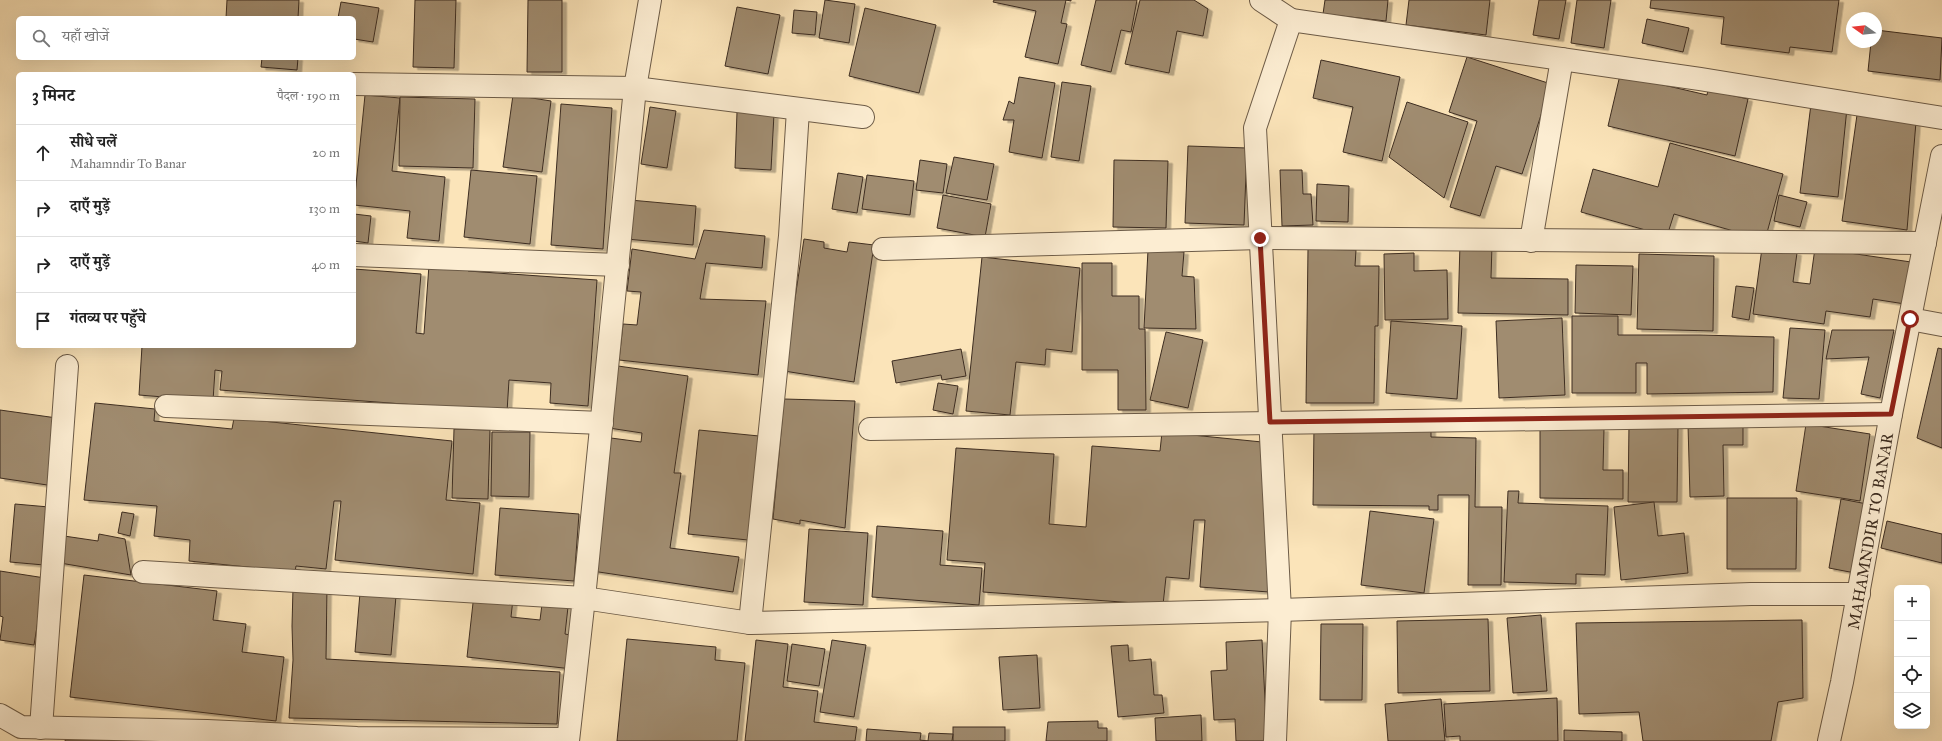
<!DOCTYPE html>
<html lang="hi">
<head>
<meta charset="utf-8">
<style>
	body { margin:0; font-family:"IM FELL Great Primer","Noto Serif Devanagari",serif; background:#f2f2f2; color:#222 }
	.controls { position:absolute; right:12px; bottom:12px; display:grid; overflow:hidden; border-radius:6px; box-shadow:0 4px 16px #0002 }
	.controls button { width:36px; height:36px; display:grid; place-items:center; padding:0; border:0; border-bottom:1px solid #e0e0e0; background:#fff; color:#222; font:20px sans-serif }
	.compass { position:absolute; left:1846px; top:12px; width:36px; height:36px; border-radius:50%; background:#fff; box-shadow:0 4px 16px #0002; rotate:285deg }
	.stop { position:absolute; width:12px; height:12px; margin:-9px; border:3px solid #8f2418; border-radius:50%; background:#fff }
	.stop.end { background:#8f2418; border-color:#fff; box-shadow:0 1px 4px #0008 }
	.list { margin:0; padding:0; list-style:none }
	h2 { display:flex; justify-content:space-between; align-items:center; height:52px; margin:0; padding:0 16px; font-size:17px }
	h2 small { font-size:13px; font-weight:400; color:#767676 }
	.list li { display:grid; grid-template-columns:26px 1fr auto; gap:12px; align-items:center; box-sizing:border-box; height:56px; padding:0 16px; border-top:1px solid #e0e0e0 }
	.list b { display:block; font-size:15px; white-space:nowrap }
	.list p { margin:0; font-size:13px; white-space:nowrap; color:#767676 }
	.list em { font-size:13px; font-style:normal; color:#767676 }
	.icon { flex:none; width:22px; height:22px; fill:none; stroke:currentColor; stroke-width:2; stroke-linecap:round; stroke-linejoin:round }
	.map { position:relative; flex:none; width:1942px; height:741px; overflow:hidden }
	.search { position:absolute; background:#fff; box-shadow:0 4px 16px #0002; left:16px; top:16px; width:340px; height:44px; display:flex; align-items:center; gap:10px; box-sizing:border-box; padding:0 14px; border-radius:6px; color:#767676; font-size:15px }
	.panel { position:absolute; background:#fff; box-shadow:0 4px 16px #0002; left:16px; top:72px; width:340px; height:276px; border-radius:6px }
	.map>svg:first-child { display:block }
	.building { fill:#a08c70; stroke:#3d2d21; filter:url(#shadow) }
	.lines { fill:none; stroke-linecap:round; stroke-linejoin:round }
	.minor-casing { stroke:#6c5b47; stroke-width:24 }
	.minor { stroke:#fcedd2; stroke-width:22 }
	.route { stroke:#8f2418; stroke-width:5 }
	.labels { text-anchor:middle; stroke-width:4; stroke-linejoin:round; paint-order:stroke }
	.street-label { font-size:16px; fill:#3d2d21; stroke:#fcedd2 }
</style>
</head>
<body>
<div class="map">
<svg width="1942" height="741" viewBox="0 0 1942 741">
	<defs>
		<filter id="shadow"><feDropShadow dx="4.5" dy="2.5" stdDeviation="0" flood-color="#0004"/></filter>
	</defs>
	<rect width="100%" height="100%" fill="#fbe4b9"/>
	<filter id="stains"><feTurbulence type="fractalNoise" baseFrequency=".005" numOctaves="4"/><feColorMatrix values="0 0 0 0 .2 0 0 0 0 .09 0 0 0 0 .02 0 0 0 .5 -.17"/></filter>
	<radialGradient id="worn" r=".72"><stop offset=".6" stop-color="#630" stop-opacity="0"/><stop offset="1" stop-color="#630" stop-opacity=".3"/></radialGradient>
	<!-- building -->
	<g class="building">
		<path d="M227 0H299L298 18H226Z"/>
		<path d="M415 0H456L454 68 413 67Z"/>
		<path d="M528 0H562V72H527Z"/>
		<path d="M825 0 855 4 849 43 819 38Z"/>
		<path d="M994 0H1071V1L1066 0 1061 23 1067 24 1058 64 1025 57 1036 11 993 2Z"/>
		<path d="M1096 0H1137L1131 32 1121 30 1111 72 1081 65Z"/>
		<path d="M1140 0H1194L1208 9 1203 36 1177 31 1169 73 1125 64Z"/>
		<path d="M1325 0H1388L1386 21 1323 14Z"/>
		<path d="M1409 0H1490L1486 35 1406 25Z"/>
		<path d="M1539 0H1566L1559 39 1533 35Z"/>
		<path d="M1577 0H1611L1604 48 1571 43Z"/>
		<path d="M1651 0H1839L1832 52 1790 47 1789 53 1721 44 1724 17 1650 8Z"/>
		<path d="M341 2 379 8 373 42 354 39V18H338Z"/>
		<path d="M737 7 780 15 768 74 725 66Z"/>
		<path d="M865 8 936 25 919 93 849 76Z"/>
		<path d="M794 10 817 12 815 35 792 33Z"/>
		<path d="M1647 19 1689 28 1683 52 1642 43Z"/>
		<path d="M1876 30 1942 38 1940 80 1868 71 1871 42H1876Z"/>
		<path d="M1467 57 1551 84 1522 174 1496 166 1480 216 1450 207 1477 121 1449 112Z"/>
		<path d="M262 58H298L297 70 261 67Z"/>
		<path d="M1321 60 1400 77 1382 161 1343 152 1353 107 1313 98Z"/>
		<path d="M1620 75 1707 95 1708 90 1748 99 1735 156 1608 126Z"/>
		<path d="M1019 77 1055 83 1042 158 1009 152 1014 120H1003L1009 101 1014 104Z"/>
		<path d="M1062 82 1091 86 1079 161 1051 157Z"/>
		<path d="M365 95 400 98 392 171 445 177 439 241 407 238 410 211 354 205Z"/>
		<path d="M513 95 551 101 542 172 503 167Z"/>
		<path d="M400 97 475 99 473 168 399 166Z"/>
		<path d="M1407 102 1468 122 1444 198 1389 157Z"/>
		<path d="M561 104 612 108 603 249 551 245Z"/>
		<path d="M1811 104 1847 108 1838 197 1800 193Z"/>
		<path d="M650 107 676 111 667 168 641 164Z"/>
		<path d="M737 112 774 114 771 170 735 168Z"/>
		<path d="M1857 115 1916 122 1907 230 1842 221Z"/>
		<path d="M1670 143 1783 174 1765 240 1674 214 1667 236 1581 212 1593 169 1658 187Z"/>
		<path d="M1188 146 1247 148 1244 225 1185 223Z"/>
		<path d="M954 157 994 164 987 200 946 193Z"/>
		<path d="M920 160 947 164 943 193 916 190Z"/>
		<path d="M1114 160 1168 161 1166 228 1113 227Z"/>
		<path d="M471 170 537 176 530 244 464 237Z"/>
		<path d="M1280 170H1302L1303 194H1311L1313 225 1282 226Z"/>
		<path d="M838 173 863 177 857 213 832 209Z"/>
		<path d="M867 175 914 181 910 215 862 209Z"/>
		<path d="M1317 184 1349 186 1348 222 1316 221Z"/>
		<path d="M943 195 991 204 985 237 937 228Z"/>
		<path d="M1779 195 1807 202 1800 227 1774 221Z"/>
		<path d="M630 200 696 206 693 245 626 239Z"/>
		<path d="M354 214 371 216 368 243 354 241Z"/>
		<path d="M704 230 765 236 762 268 706 263 700 299 766 301 758 375 619 360 623 324 637 325 641 292 627 291 632 249 695 259Z"/>
		<path d="M804 239 824 242V248L847 252 849 242 874 245 854 382 784 371Z"/>
		<path d="M1460 244 1492 245 1491 278 1568 279V315L1458 313Z"/>
		<path d="M1762 248 1797 253 1793 282 1810 284 1815 248 1911 262 1905 304 1873 299 1870 317 1826 311 1824 324 1753 314Z"/>
		<path d="M1308 249 1356 250 1355 266H1379L1378 326H1375L1374 403H1306Z"/>
		<path d="M1148 250 1184 252 1182 276 1194 277 1196 329 1144 328Z"/>
		<path d="M1414 253V271L1447 270 1448 319 1385 320 1384 254Z"/>
		<path d="M1639 254 1714 256 1713 331 1637 329Z"/>
		<path d="M982 257 1080 268 1072 352 1046 349 1045 365 1016 362 1010 415 966 411Z"/>
		<path d="M1082 263H1112V296H1139V329H1145L1146 410H1118V370H1082Z"/>
		<path d="M429 265 469 268 468 271 597 280 588 406 550 403 551 383 509 380 507 412 220 390 222 371 215 370 213 401 139 395 142 346H354V269L421 274 416 333 424 334Z"/>
		<path d="M1576 265 1633 266 1631 315 1575 313Z"/>
		<path d="M1736 286 1754 288 1749 320 1732 317Z"/>
		<path d="M1572 316H1618V335H1700L1774 337 1773 392 1647 394V363H1636V393H1572Z"/>
		<path d="M1562 318 1565 395 1499 398 1496 321Z"/>
		<path d="M1391 321 1462 326 1457 399 1386 393Z"/>
		<path d="M1790 328 1825 330 1819 399 1783 398Z"/>
		<path d="M1832 330H1894L1880 398 1861 394 1869 357 1826 359Z"/>
		<path d="M1166 332 1203 340 1188 408 1150 400Z"/>
		<path d="M1938 348 1942 349V448L1917 438Z"/>
		<path d="M961 349 966 376 942 380 941 375 896 383 892 361Z"/>
		<path d="M618 366 688 376 674 473H681L670 548 739 557 733 592 592 571 611 438 641 442 642 433 609 428Z"/>
		<path d="M938 383 958 386 953 414 933 410Z"/>
		<path d="M784 399 855 401 845 528 800 520V524L773 519Z"/>
		<path d="M95 403 155 409 154 421 232 429 234 418 452 441 446 500 480 503 473 574 335 560 341 501H334L326 569 296 566 295 572 189 561 190 540 154 536 157 506 84 500Z"/>
		<path d="M0 410 64 419 54 486 0 478Z"/>
		<path d="M1629 423 1678 426 1677 502H1628Z"/>
		<path d="M1743 423V445H1723L1724 496 1690 497 1688 425Z"/>
		<path d="M1806 424 1870 434 1860 501 1796 491Z"/>
		<path d="M1314 426 1431 427V437L1476 438 1475 507H1502L1501 585H1468L1469 495H1438V510H1429V506L1313 505Z"/>
		<path d="M454 429 490 430 488 499 452 498Z"/>
		<path d="M1540 429H1604L1603 470H1623V499L1540 498Z"/>
		<path d="M699 430 759 436 748 540 688 534Z"/>
		<path d="M492 432H530L529 497 491 496Z"/>
		<path d="M1162 432 1262 442 1269 592 1200 587 1205 520H1194L1189 579 1166 577 1163 605 983 592 985 563 947 560 956 448 1054 454 1049 524 1086 527 1092 446 1160 451Z"/>
		<path d="M1508 491H1519L1518 503 1608 506 1605 575 1576 574V584L1504 582Z"/>
		<path d="M1727 498H1797L1796 569H1727Z"/>
		<path d="M1841 499 1867 504 1855 573 1829 568Z"/>
		<path d="M1654 502 1658 536 1684 533 1688 573 1621 580 1614 507Z"/>
		<path d="M15 504 49 507 44 565 10 562Z"/>
		<path d="M500 508 579 514 574 581 495 575Z"/>
		<path d="M1370 511 1434 519 1424 593 1361 585Z"/>
		<path d="M122 512 134 514 130 536 118 533Z"/>
		<path d="M1887 521 1942 534V563L1881 548Z"/>
		<path d="M877 526 943 531 940 565 982 568 979 605 872 597Z"/>
		<path d="M809 529 868 533 863 605 804 602Z"/>
		<path d="M99 534 125 539 131 575 60 563 64 536 98 541Z"/>
		<path d="M0 571 45 578 34 645 0 640 3 617 0 616Z"/>
		<path d="M84 575 217 591 213 620 246 624 242 652 284 657 276 721 70 697Z"/>
		<path d="M327 586 326 659 560 672 557 724 289 718 293 660 292 626 293 588Z"/>
		<path d="M360 593 396 596 391 655 355 652Z"/>
		<path d="M474 594 513 599 511 617 540 620 542 604 568 607 565 634 576 636 572 669 467 657Z"/>
		<path d="M1541 615 1547 691 1513 693 1507 618Z"/>
		<path d="M1488 619 1490 691 1398 693 1397 621Z"/>
		<path d="M1802 620 1803 698 1778 702 1771 741H1643L1639 712 1579 714 1576 623Z"/>
		<path d="M1321 624H1363L1362 700H1320Z"/>
		<path d="M627 639 716 647 715 660 745 663 737 741H617Z"/>
		<path d="M756 640 788 644 783 687 818 691 814 722 857 727 855 741H745Z"/>
		<path d="M832 640 866 645 854 717 820 712Z"/>
		<path d="M1262 640 1267 741H1236L1235 719 1214 720 1211 671 1227 670 1226 642Z"/>
		<path d="M792 644 825 649 819 686 787 681Z"/>
		<path d="M1128 645 1129 661 1151 659 1154 695H1162L1164 713 1118 717 1111 646Z"/>
		<path d="M1037 655 1040 708 1003 710 999 657Z"/>
		<path d="M1557 698 1558 741H1460V736L1446 737 1444 704Z"/>
		<path d="M1441 699 1445 741H1388L1385 704Z"/>
		<path d="M1201 715 1202 741H1156L1155 718Z"/>
		<path d="M1098 721V728H1107V741H1046L1048 722Z"/>
		<rect x="953" y="727" width="52" height="14"/>
		<path d="M867 729 921 733 920 740 928 741 929 733 953 734 952 741H866Z"/>
		<path d="M68 730 114 741H65Z"/>
		<path d="M1564 730 1622 732V741H1564Z"/>
	</g>
	<g class="lines">
		<!-- minor casing -->
		<g class="minor-casing">
			<g id="minor">
				<path d="M650 0 635 88 584 598 750 623 1280 610 1751 594H1859"/>
				<path d="M1261 0 1291 20"/>
				<path d="M354 84 635 88 863 117"/>
				<path d="M1531 241 1562 59"/>
				<path d="M883 249 1260 238 1925 243"/>
				<path d="M354 255 618 265"/>
				<path d="M1910 319 1942 325"/>
				<path d="M166 406 602 423"/>
				<path d="M870 429 1891 414"/>
				<path d="M143 572 584 598 568 741"/>
				<path d="M750 623 790 236 798 110"/>
				<path d="M0 715 21 727 207 731 357 738 568 739"/>
				<path d="M41 728 67 366"/>
				<path d="M1275 741 1280 610 1255 128 1291 20 1700 79 1942 118"/>
				<path d="M1829 741 1842 682 1891 414 1942 156"/>
			</g>
		</g>
		<!-- minor -->
		<use href="#minor" class="minor"/>
	</g>
	<g class="lines">
		<!-- route -->
		<path class="route" d="M1260 238 1270 422 1891 414 1910 319"/>
	</g>
	<g class="labels">
		<!-- street labels -->
		<g class="street-label">
			<text transform="translate(1870 531) rotate(-80)" y="6">MAHAMNDIR TO BANAR</text>
		</g>
	</g>
	<rect width="100%" height="100%" filter="url(#stains)"/>
	<rect width="100%" height="100%" fill="url(#worn)"/>
</svg>
<div class="controls">
<button>+</button>
<button>−</button>
<button><svg class="icon" aria-label="locate" viewBox="0 0 24 24"><circle cx="12" cy="12" r="6"/><path d="M12 2v4M12 18v4M2 12h4M18 12h4"/></svg></button>
<button><svg class="icon" aria-label="layers" viewBox="0 0 24 24"><path d="M12 4l9 5-9 5-9-5zM3 14l9 5 9-5"/></svg></button>
</div>
<svg class="compass" viewBox="-18 -18 36 36"><path d="M0-13l5 13h-10z" fill="#e53935"/><path d="M0 13l5-13h-10z" fill="#767676"/></svg>
<div class="stop" style="left:1910px;top:319px"></div>
<div class="stop end" style="left:1260px;top:238px"></div>
<div class="search"><svg class="icon" aria-label="search" viewBox="0 0 24 24"><circle cx="10" cy="10" r="6"/><path d="M15 15l6 6"/></svg>यहाँ खोजें</div>
<section class="panel">
<h2>3 मिनट<small>पैदल · 190 m</small></h2>
<ul class="list">
<li><svg class="icon" aria-label="ahead" viewBox="0 0 24 24"><path d="M12 20V5M6 11l6-6 6 6"/></svg><div><b>सीधे चलें</b><p>Mahamndir To Banar</p></div><em>20 m</em></li>
<li><svg class="icon" aria-label="right" viewBox="0 0 24 24"><path d="M7 20v-9h11M14 6l5 5-5 5"/></svg><div><b>दाएँ मुड़ें</b></div><em>130 m</em></li>
<li><svg class="icon" aria-label="right" viewBox="0 0 24 24"><path d="M7 20v-9h11M14 6l5 5-5 5"/></svg><div><b>दाएँ मुड़ें</b></div><em>40 m</em></li>
<li><svg class="icon" aria-label="arrive" viewBox="0 0 24 24"><path d="M6 21V4h12l-3 4 3 4H6"/></svg><div><b>गंतव्य पर पहुँचे</b></div></li>
</ul>
</section>
</div>
</body>
</html>
